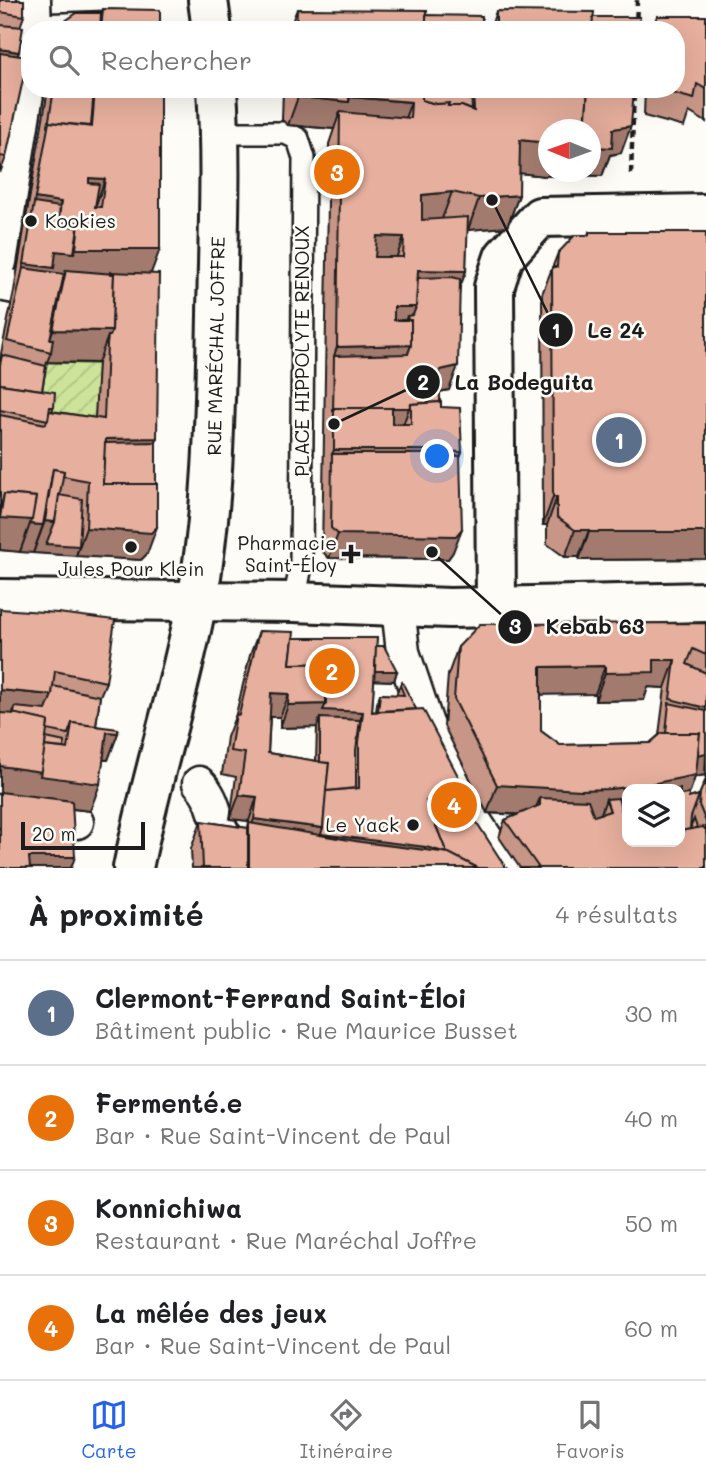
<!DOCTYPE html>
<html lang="fr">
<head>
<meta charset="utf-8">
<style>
	body { margin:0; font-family:Mali,sans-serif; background:#f2f2f2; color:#202124 }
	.controls { position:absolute; right:21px; bottom:21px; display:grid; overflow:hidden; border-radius:14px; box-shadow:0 7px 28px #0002 }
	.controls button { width:63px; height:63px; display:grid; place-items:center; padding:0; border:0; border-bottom:2px solid #e0e0e0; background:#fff; color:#202124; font:35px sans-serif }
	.compass { position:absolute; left:538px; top:119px; width:63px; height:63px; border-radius:50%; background:#fff; box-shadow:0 7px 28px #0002; rotate:271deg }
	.scale { position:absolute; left:21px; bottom:18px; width:124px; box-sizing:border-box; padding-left:7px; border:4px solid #1c1c1c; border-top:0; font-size:19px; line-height:24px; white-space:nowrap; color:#1c1c1c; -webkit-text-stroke:5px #fdfcf7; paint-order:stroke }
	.you { position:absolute; left:438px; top:457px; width:24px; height:24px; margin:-18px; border:5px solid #fff; border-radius:50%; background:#1a73e8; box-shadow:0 0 0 10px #1a73e833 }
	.badge { display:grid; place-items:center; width:46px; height:46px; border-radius:50%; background:#2563eb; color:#fff; font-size:23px; font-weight:700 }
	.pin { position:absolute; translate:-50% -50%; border:4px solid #fff; box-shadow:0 2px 7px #0006 }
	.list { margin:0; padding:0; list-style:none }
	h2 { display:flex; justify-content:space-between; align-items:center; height:91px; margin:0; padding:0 28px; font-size:30px }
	h2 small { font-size:23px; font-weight:400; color:#757577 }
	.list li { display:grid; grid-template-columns:46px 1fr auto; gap:21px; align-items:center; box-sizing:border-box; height:105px; padding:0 28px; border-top:2px solid #e0e0e0 }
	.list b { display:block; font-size:26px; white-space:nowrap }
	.list p { margin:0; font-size:23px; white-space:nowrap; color:#757577 }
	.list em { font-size:23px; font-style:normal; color:#757577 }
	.icon { flex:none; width:38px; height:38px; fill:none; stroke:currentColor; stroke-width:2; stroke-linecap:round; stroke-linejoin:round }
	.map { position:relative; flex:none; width:706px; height:868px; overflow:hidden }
	.search { position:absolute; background:#fff; box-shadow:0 7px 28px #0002; left:21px; right:21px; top:21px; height:77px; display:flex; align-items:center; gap:18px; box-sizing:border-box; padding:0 24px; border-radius:28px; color:#757577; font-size:26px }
	.sheet { height:511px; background:#fff }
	nav { display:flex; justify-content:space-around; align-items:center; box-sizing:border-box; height:98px; border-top:2px solid #e0e0e0; background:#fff; font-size:19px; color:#757577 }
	nav a { display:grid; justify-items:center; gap:4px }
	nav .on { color:#2563eb }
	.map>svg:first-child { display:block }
	.garden { fill:url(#garden-furrows); stroke:#74805a; stroke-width:2 }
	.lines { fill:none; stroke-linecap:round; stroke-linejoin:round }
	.service-casing { stroke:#1c1c1c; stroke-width:26 }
	.pedestrian-casing { stroke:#1c1c1c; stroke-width:37 }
	.minor-casing { stroke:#1c1c1c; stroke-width:44 }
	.path { stroke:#1c1c1c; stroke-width:4.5; stroke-dasharray:7 5; stroke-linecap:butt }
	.service { stroke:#fdfcf7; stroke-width:21 }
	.pedestrian { stroke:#fdfcf7; stroke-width:32 }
	.minor { stroke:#fdfcf7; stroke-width:38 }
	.wall { fill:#c79687; stroke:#1c1c1c; stroke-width:2; fill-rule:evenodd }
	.shaded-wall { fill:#a27a6e; stroke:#1c1c1c; stroke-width:2 }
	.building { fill:#e7af9d; stroke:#1c1c1c; stroke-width:2; fill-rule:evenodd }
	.poi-dot { fill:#1c1c1c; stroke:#fdfcf7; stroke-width:2.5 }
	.labels { text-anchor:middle; stroke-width:5; stroke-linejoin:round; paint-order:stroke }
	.poi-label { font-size:19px; fill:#1c1c1c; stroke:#fdfcf7; text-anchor:end }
	.street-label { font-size:19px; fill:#1c1c1c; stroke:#fdfcf7 }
	.leader { fill:none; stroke:#1c1c1c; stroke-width:2.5 }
	.callout-dot { fill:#1c1c1c; stroke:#fdfcf7; stroke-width:2.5 }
	.mark-label { font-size:21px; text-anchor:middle; font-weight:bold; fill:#fff }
	.callout-label { font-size:21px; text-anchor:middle; font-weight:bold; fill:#1c1c1c; stroke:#fdfcf7; stroke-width:5; stroke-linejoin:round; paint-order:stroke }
</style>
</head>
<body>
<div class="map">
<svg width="706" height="868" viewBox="0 0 706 868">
	<defs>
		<pattern id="garden-furrows" width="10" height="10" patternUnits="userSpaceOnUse" patternTransform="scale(1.75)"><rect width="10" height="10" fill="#cce399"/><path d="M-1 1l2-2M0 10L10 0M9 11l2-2" fill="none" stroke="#afc283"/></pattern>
	</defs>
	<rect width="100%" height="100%" fill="#fdfcf7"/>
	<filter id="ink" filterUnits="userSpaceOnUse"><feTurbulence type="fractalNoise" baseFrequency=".0143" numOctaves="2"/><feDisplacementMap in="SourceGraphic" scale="14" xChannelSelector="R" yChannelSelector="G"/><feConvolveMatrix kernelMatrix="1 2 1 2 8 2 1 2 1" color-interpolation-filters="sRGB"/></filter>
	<g filter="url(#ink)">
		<!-- garden -->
		<path class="garden" d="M45 362 98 364 94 447 34 423Z"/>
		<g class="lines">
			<!-- service casing -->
			<g class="service-casing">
				<path id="service" d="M220 133H286L298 139 304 158 301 566 294 602"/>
			</g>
			<!-- pedestrian casing -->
			<g class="pedestrian-casing">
				<g id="pedestrian">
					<path d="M34 0 35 30"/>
					<path d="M51 30 105 28"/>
					<path d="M0 262 30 75"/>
					<path d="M0 284 15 287"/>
					<path d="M398 607 403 652 427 724 472 817 506 868"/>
					<path d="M199 783C224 808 208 839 248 849"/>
					<path d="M0 811 77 822"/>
				</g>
			</g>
			<!-- minor casing -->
			<g class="minor-casing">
				<g id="minor">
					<path d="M208 0 212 30"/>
					<path d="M0 599 294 602 450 608 706 602"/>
					<path d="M496 606 494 287 504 257 540 217 706 214"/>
					<path d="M133 868C151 778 180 691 197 601 214 506 215 412 217 316 218 241 222 165 217 89"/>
				</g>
			</g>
			<!-- path -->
			<g class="path">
				<path d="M636 30 637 0"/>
				<path d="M631 174 634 89"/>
			</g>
			<!-- service -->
			<use href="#service" class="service"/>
			<!-- pedestrian -->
			<use href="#pedestrian" class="pedestrian"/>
			<!-- minor -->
			<use href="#minor" class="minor"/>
		</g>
		<!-- wall -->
		<g class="wall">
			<path d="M0 0 24 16 20 27 6 157 0 173Z"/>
			<path d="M297 9 426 15 482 30H289Z"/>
			<path d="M496 11 593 17 639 30H490Z"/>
			<path d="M657 16H706V122L689 112 684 127 644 116 645 89H676V30H652Z"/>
			<path d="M48 89H160L151 274 157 438 156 442 147 554 141 560 0 550V358L14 291 24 230ZM47 362 98 363 95 418 52 411 54 407 42 390Z"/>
			<path d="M283 89H634L621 153 610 155 602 176 572 175 545 176 519 173V195L507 227 467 230 466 271 460 287 449 390 440 392V402L441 407 462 452 460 456 453 552 448 559 329 558 322 551 329 144 334 129 288 125 282 120Z"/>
			<path d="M589 232 706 447V559L579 560V557H565L547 544V525H543L542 294 558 253 588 235Z"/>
			<path d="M0 609 106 682 100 696 96 726 118 733 108 760H103L90 811 72 809 0 868Z"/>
			<path d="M706 623V780L705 775 695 777 689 794V798L699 795 706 781V868H520L499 837 505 820 518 815 487 813 444 726 448 675 458 647ZM648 687 665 688 659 735 650 743 560 745 541 731V694H595V701L644 700ZM627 789H680V842H627Z"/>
			<path d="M259 631 293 638 376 646 397 671 394 681 374 680 372 711 376 712 377 703 380 694 396 695 400 685 416 709 467 793 460 810 454 814 442 816 443 822 506 868H192L191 849 201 821 248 828 249 821 230 819 236 777 222 774 227 737 236 714 250 655ZM270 717H280V728L317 727 316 761 268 753Z"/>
		</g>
		<!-- shaded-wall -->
		<g class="shaded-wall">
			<path d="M0 49 19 52 8 83 0 82Z"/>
			<path d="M298 97 349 102 350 97 411 102 399 134 340 112 334 129 288 125Z"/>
			<path d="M631 126 621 153 610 155 602 176 572 175 545 176 509 172 520 140 549 143V172H591V147L613 129Z"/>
			<path d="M89 178 105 179 94 211 77 210Z"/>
			<path d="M452 192 440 224 411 226 422 195Z"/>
			<path d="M519 195 507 227 468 230 479 198Z"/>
			<path d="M35 198 61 202 50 234 34 203Z"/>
			<path d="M377 236 404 237 392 269 366 268Z"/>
			<path d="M76 249H160L148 281H107L66 270 63 280 23 268 24 264 56 251 74 253Z"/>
			<path d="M418 270 466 271 454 302H414Z"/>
			<path d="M394 307H416L408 330 407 316 399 339H382Z"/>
			<path d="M53 330 112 331 107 343 108 336 98 363 47 362 51 352 46 351Z"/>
			<path d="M411 345 400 377 334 356 337 347Z"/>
			<path d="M458 366 449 390 432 393 440 370Z"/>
			<path d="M391 408H409L401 431 334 435Z"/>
			<path d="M157 438 147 466H103L106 439Z"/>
			<path d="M334 450H442L432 477 332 454Z"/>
			<path d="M442 451 462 452 452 479H432Z"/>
			<path d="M553 497H557L547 525H543Z"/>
			<path d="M0 515 32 520 20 552 0 550Z"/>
			<path d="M45 521 55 522 79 546 76 556 33 553Z"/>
			<path d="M30 524 43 525 33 553 20 552Z"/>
			<path d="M157 527 147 554 141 560 76 556 86 528Z"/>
			<path d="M462 529 453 552 448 559 329 558 338 534Z"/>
			<path d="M575 530H589L579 557H565Z"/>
			<path d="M589 532H706V559L579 560Z"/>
			<path d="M654 660H675L665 688 648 687 644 700 595 701 605 673Z"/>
			<path d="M605 666 595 694 531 695 541 667Z"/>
			<path d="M372 671H397L394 681 369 680Z"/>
			<path d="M0 690 52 695 40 727 15 707 9 724 0 723Z"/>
			<path d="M271 693 289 694 280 717H263Z"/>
			<path d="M326 704 363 712 357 729 320 718 317 727 280 728 288 705Z"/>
			<path d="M107 732 118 733 108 760 97 759Z"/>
			<path d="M706 753 705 775 695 777 686 803 680 804V789H627V814L610 811 606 799 600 816 571 817 540 798 533 815 487 813 497 785Z"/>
			<path d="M0 766 41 771 100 784 90 811 0 800Z"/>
			<path d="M467 793 460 810 454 814 426 818V801Z"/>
			<path d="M239 795 257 797 249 821 230 819Z"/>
			<path d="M254 819 323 828 426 847 419 864 249 832Z"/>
			<path d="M29 857H75L71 868H25Z"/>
		</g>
		<!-- building -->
		<g class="building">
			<path d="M0 0H24V16L0 12Z"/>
			<path d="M103 9 160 10V30H101Z"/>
			<path d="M297 9 427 10 426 30H296Z"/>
			<path d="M496 11 594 12 592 30H496Z"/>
			<path d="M77 13H101L100 30H64L65 21Z"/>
			<path d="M426 15 482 16V30H426Z"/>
			<path d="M657 16H706V89L697 84 694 99 657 89H676V30H656Z"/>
			<path d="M593 17H640L639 30H592Z"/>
			<path d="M0 25 23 27 19 52 0 49Z"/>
			<path d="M0 53 28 57 6 157 0 156Z"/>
			<path d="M54 89H94L91 126 49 122 48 126Z"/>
			<path d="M95 89H160V249H76L79 223 59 219 61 202 35 198 49 122 92 127ZM89 178 105 179 101 207H95L99 184 89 183Z"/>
			<path d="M292 89H349V102L298 97 292 92Z"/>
			<path d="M351 89H422V100L436 104 449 103 448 106H462L474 111 473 89H588L585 130H549V143L520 140 519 195 479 198 452 192 422 195V220L468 217 466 271 418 270 416 307H394V320H411V345L337 347 340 112 410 118 411 102 350 97ZM377 236 404 237 403 257H375Z"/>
			<path d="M422 89 471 90 472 110 462 106H448L449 103 436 104 422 100Z"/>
			<path d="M588 89H634L631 126 613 129 612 148 591 147V130H585Z"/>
			<path d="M34 203 60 207 58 223 78 228 74 253 56 251 54 268 24 264Z"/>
			<path d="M589 232H706V532H589V530H575L557 517V497H553L552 267H557L558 253 575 235H589Z"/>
			<path d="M23 268 64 274 50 339H53L51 352 7 341Z"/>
			<path d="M66 270 114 274 112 331 53 330Z"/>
			<path d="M111 272 159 274 157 438 106 439 103 484H157V527L151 533 86 528 88 481 63 476 64 471 53 469 43 525 30 524 36 497 4 494 0 511V415L46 424 49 411 104 419 107 345 108 336H110L112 331 114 274 110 273Z"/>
			<path d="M452 277 460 279 458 366 440 370V402L411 404 409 408H334L333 412 334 356 408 354 411 345V320H408L407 316 413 315 416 307 418 278Z"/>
			<path d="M2 355 46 366 42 390 0 384V365Z"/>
			<path d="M0 384 55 392 54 407H50L48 420 0 410Z"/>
			<path d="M441 402V407L460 408 462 452 442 451V450H334V408H392V424H411V404Z"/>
			<path d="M156 442V484H103L105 443Z"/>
			<path d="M332 454H440V456H460L462 529 456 536 338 534 331 528Z"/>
			<path d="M53 469 64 471 55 522 45 521Z"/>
			<path d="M4 494 36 497 32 520 0 518Z"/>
			<path d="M59 495 82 499 79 546 46 544 55 522Z"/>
			<path d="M0 609 58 613 115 620 106 682 55 671 52 695 0 690Z"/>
			<path d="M706 623V655L693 649 687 664 706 673V708L670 699 675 660H654V672L605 673V666L541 667V731L560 745 650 743 662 733H700L696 775 646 785 610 789 581 790 497 785 454 699 458 647 480 624Z"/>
			<path d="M259 631 294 632 290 664 326 663V704L288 705 289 694 271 693 268 753 329 763 323 828 254 819 257 797 239 795 245 753 230 751 236 714 239 715Z"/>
			<path d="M293 638H377L372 712 423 709 467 793 460 797 426 801 447 853 426 847 321 834 323 828 326 791 359 788V742L363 712 323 710 326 704V663L290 664Z"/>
			<path d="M376 646H384L397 671H375Z"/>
			<path d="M402 682 416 709 378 711 380 694 404 695 400 685Z"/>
			<path d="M53 686 100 696 96 726 72 723 68 734 47 730 48 721 14 714 15 707 46 710 52 695Z"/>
			<path d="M669 703 706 711V753L698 755 700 733H666Z"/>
			<path d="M0 713 17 714 48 721 42 772 0 766Z"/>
			<path d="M320 718 360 720 356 750V788L326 791 329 763 320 762Z"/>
			<path d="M72 723 118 729V733L107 732 100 784 40 776 45 746 68 749Z"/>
			<path d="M46 738 65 742 64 748 45 746Z"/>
			<path d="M705 781H706V822L699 805 700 793Z"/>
			<path d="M0 792 72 801 75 857H29L30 868H0Z"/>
			<path d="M689 794V798L699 795 691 817 690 829 694 819 697 828 680 831V795Z"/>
			<path d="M540 798 588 800 594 816 610 811 606 799 618 798 627 828V842H680V831L703 827 706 830V868H539L505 820 540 805Z"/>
			<path d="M620 805H627V825H626Z"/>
			<path d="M441 807 443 822 470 812 506 868H478L447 853 429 808Z"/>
			<path d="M201 821 248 828V868H203Z"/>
			<path d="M249 823 361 842 449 853 478 868H249Z"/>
		</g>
	</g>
	<!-- markers -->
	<g class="poi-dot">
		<circle cx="31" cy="221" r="7"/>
		<circle cx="131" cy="547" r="7"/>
		<path d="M347.5 543.5h7v7h7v7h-7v7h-7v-7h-7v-7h7z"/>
		<circle cx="413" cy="825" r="7"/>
	</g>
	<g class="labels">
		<!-- poi labels -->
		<g class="poi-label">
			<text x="45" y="228" text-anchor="start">Kookies</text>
			<text x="337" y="550">Pharmacie<tspan x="337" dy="22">Saint-Éloy</tspan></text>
			<text x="131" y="576" text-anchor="middle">Jules Pour Klein</text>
			<text x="399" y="832">Le Yack</text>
		</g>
		<!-- street labels -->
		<g class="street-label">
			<text transform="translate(216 346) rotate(-89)" y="7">RUE MARÉCHAL JOFFRE</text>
			<text transform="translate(302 351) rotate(-90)" y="7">PLACE HIPPOLYTE RENOUX</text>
		</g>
	</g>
	<!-- callouts -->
	<path class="leader" d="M492 200L556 330M334 424L423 382M432 552L515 627"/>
	<g class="callout-dot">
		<circle cx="492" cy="200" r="7"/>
		<circle cx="334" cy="424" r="7"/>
		<circle cx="432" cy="552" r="7"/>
		<circle cx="556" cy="330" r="18"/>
		<circle cx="423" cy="382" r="18"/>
		<circle cx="515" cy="627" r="18"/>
	</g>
	<g class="mark-label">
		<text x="556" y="338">1</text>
		<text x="423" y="390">2</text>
		<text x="515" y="634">3</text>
	</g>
	<g class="callout-label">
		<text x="616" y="338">Le 24</text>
		<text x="524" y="390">La Bodeguita</text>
		<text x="595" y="634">Kebab 63</text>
	</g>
</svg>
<div class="controls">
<button><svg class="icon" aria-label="layers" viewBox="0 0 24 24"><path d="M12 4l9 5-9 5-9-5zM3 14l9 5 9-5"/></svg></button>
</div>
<svg class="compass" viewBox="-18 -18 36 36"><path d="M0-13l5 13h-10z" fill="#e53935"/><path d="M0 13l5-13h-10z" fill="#757577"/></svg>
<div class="scale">20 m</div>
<div class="you"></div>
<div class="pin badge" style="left:619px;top:440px;background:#5c6f8a">1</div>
<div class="pin badge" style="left:332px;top:671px;background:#e8710a">2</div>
<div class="pin badge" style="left:337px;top:172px;background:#e8710a">3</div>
<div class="pin badge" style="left:454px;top:805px;background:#e8710a">4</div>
<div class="search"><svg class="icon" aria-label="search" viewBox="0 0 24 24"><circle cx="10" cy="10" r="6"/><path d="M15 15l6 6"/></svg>Rechercher</div>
</div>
<section class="sheet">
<h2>À proximité<small>4 résultats</small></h2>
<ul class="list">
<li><span class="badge" style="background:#5c6f8a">1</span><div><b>Clermont-Ferrand Saint-Éloi</b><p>Bâtiment public · Rue Maurice Busset</p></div><em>30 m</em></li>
<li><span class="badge" style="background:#e8710a">2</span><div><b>Fermenté.e</b><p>Bar · Rue Saint-Vincent de Paul</p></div><em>40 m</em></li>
<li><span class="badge" style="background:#e8710a">3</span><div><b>Konnichiwa</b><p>Restaurant · Rue Maréchal Joffre</p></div><em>50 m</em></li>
<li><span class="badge" style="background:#e8710a">4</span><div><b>La mêlée des jeux</b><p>Bar · Rue Saint-Vincent de Paul</p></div><em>60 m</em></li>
</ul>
</section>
<nav>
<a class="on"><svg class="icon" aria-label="map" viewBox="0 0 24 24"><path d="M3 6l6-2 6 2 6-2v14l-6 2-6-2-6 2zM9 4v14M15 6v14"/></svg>Carte</a>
<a><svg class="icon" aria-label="directions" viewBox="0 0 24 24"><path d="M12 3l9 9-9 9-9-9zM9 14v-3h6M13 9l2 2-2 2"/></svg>Itinéraire</a>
<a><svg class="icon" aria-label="saved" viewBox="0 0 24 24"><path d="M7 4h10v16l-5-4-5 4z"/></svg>Favoris</a>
</nav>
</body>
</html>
